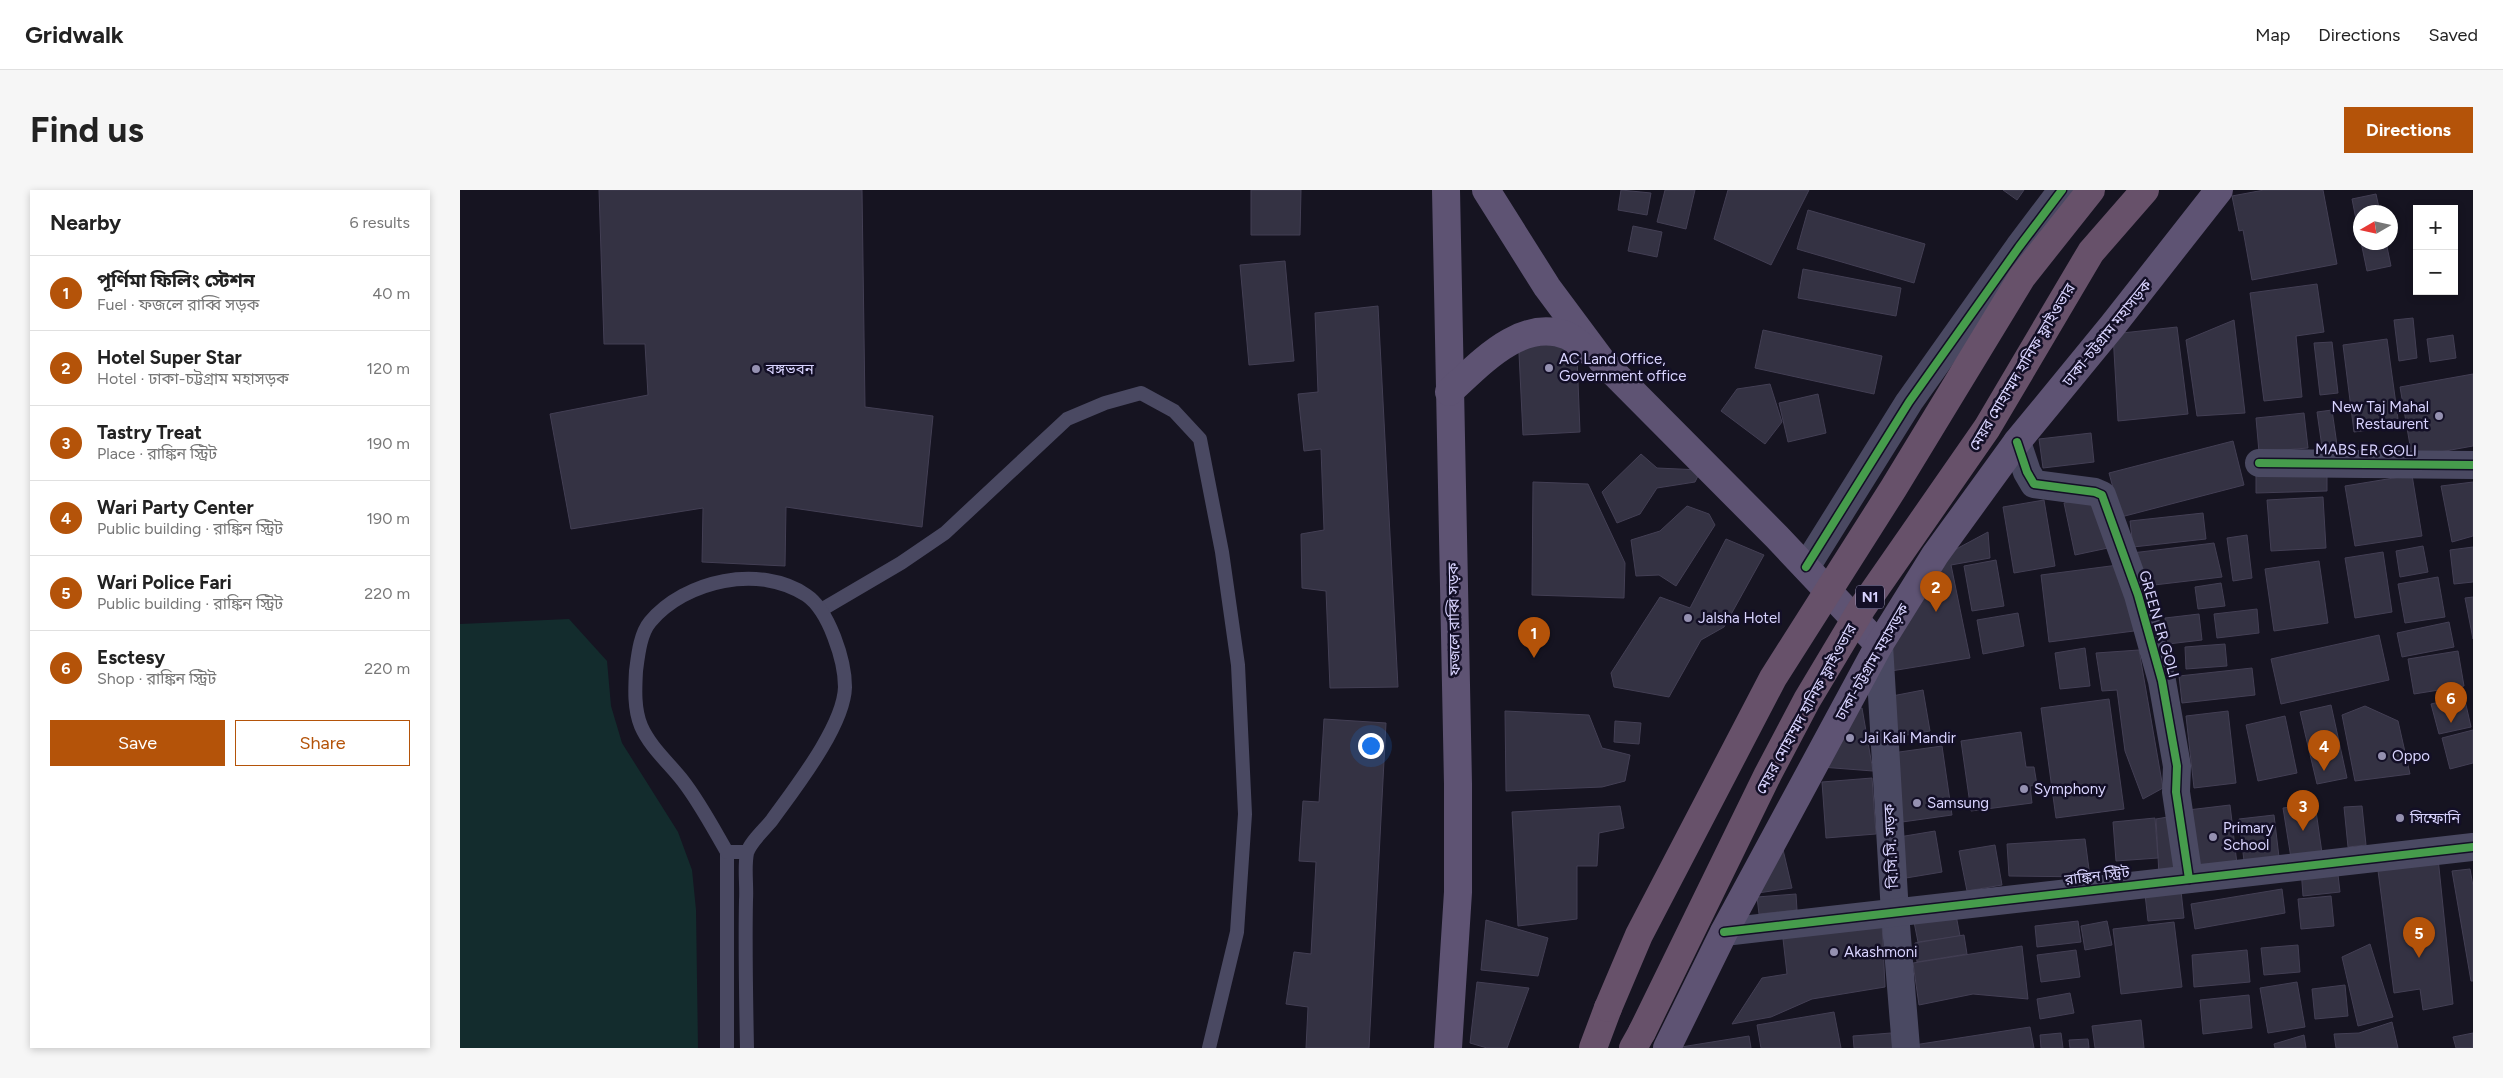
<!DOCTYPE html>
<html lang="en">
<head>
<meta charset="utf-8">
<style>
	body { margin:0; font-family:Figtree,"Noto Sans Bengali",sans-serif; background:#f6f6f6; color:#222 }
	.controls { position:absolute; right:15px; top:15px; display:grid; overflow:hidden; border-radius:0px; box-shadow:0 2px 8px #0003 }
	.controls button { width:45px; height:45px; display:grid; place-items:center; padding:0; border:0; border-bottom:1px solid #e0e0e0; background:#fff; color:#222; font:25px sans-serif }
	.compass { position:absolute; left:1893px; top:15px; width:45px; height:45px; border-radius:50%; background:#fff; box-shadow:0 2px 8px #0003; rotate:261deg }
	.you { position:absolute; left:910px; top:555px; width:18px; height:18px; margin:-12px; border:4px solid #fff; border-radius:50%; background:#1a73e8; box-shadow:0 0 0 8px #1a73e833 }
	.badge { display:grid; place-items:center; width:32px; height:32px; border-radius:50%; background:#b45309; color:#fff; font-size:16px; font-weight:700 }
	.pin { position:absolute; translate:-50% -41px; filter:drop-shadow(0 1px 2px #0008) }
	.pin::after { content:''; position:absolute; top:26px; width:18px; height:15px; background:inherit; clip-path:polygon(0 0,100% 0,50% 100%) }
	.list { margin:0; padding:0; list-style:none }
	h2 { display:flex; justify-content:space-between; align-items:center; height:65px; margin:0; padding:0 20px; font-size:21px }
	h2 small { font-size:16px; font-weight:400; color:#767676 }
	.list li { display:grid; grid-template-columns:32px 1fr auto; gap:15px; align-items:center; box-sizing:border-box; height:75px; padding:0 20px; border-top:1px solid #e0e0e0 }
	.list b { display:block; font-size:19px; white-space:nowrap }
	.list p { margin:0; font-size:16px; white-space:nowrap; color:#767676 }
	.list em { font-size:16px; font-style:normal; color:#767676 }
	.actions { display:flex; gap:10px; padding:15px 20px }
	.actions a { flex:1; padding:11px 0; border:1px solid #b45309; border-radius:0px; text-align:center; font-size:18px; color:#b45309 }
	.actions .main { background:#b45309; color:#fff }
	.map { position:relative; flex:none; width:2013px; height:858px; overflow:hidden; border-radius:0px }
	header { display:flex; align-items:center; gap:30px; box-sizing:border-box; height:70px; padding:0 25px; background:#fff; border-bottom:1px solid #e0e0e0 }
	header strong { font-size:24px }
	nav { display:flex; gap:28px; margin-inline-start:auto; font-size:18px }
	.intro { display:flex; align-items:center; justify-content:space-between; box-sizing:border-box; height:120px; padding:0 30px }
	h1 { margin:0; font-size:35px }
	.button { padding:12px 22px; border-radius:0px; background:#b45309; color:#fff; font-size:18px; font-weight:700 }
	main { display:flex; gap:30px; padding:0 30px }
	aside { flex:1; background:#fff; border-radius:0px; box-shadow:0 2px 8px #0003 }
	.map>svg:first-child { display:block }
	.green { fill:#132c2d }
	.building { fill:#343243; stroke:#433f54 }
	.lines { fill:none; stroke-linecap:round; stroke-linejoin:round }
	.service { stroke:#4a4962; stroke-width:14 }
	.minor { stroke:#4a4962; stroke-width:28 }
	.tertiary { stroke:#4a4962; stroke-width:28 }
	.primary { stroke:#5e5373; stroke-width:28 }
	.motorway { stroke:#67516a; stroke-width:28 }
	.motorway-bridge { stroke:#67516a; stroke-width:28 }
	.cycleway-casing { stroke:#130f26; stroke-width:11 }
	.cycleway { stroke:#469c4c; stroke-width:8 }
	.poi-dot { fill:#9591b1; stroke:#130f26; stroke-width:2 }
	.labels { text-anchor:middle; stroke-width:5; stroke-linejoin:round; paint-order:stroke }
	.shield { fill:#130f26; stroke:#9e99be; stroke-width:1 }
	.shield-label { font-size:14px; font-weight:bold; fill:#d9d4ff }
	.street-label { font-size:15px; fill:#d9d4ff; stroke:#130f26 }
	.poi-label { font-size:15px; fill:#d9d4ff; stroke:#130f26; text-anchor:start }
</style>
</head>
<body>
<header>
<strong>Gridwalk</strong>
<nav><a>Map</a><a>Directions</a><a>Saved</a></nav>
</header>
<div class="intro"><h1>Find us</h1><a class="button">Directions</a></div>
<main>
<aside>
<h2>Nearby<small>6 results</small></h2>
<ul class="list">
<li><span class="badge">1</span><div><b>পূর্ণিমা ফিলিং স্টেশন</b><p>Fuel · ফজলে রাব্বি সড়ক</p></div><em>40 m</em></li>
<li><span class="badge">2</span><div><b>Hotel Super Star</b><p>Hotel · ঢাকা-চট্টগ্রাম মহাসড়ক</p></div><em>120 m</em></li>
<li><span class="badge">3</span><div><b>Tastry Treat</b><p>Place · রাঙ্কিন স্ট্রিট</p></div><em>190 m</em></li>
<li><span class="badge">4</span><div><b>Wari Party Center</b><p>Public building · রাঙ্কিন স্ট্রিট</p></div><em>190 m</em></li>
<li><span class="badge">5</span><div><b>Wari Police Fari</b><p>Public building · রাঙ্কিন স্ট্রিট</p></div><em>220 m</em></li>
<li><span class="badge">6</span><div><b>Esctesy</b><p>Shop · রাঙ্কিন স্ট্রিট</p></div><em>220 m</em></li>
</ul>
<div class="actions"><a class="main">Save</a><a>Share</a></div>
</aside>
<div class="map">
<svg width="2013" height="858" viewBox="0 0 2013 858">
	<rect width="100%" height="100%" fill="#161421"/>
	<!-- green -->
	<path class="green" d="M109 429 147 471 151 516 162 553 218 642 232 680 236 720 238 858H0V434Z"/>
	<!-- building -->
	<g class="building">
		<path d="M139 0H402L405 217 473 226 462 337 326 317 325 376 242 372 243 318 111 339 90 224 188 205 185 154H144Z"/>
		<path d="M791 0H841L840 45H791Z"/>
		<path d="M1161 0 1191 3 1187 25 1158 20Z"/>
		<path d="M1205 0H1235L1226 39 1197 32Z"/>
		<path d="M1268 0H1349L1311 75 1254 49Z"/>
		<path d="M1543 0H1564L1557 10Z"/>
		<path d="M1804 0H1863L1877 74 1792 90 1783 40 1779 41 1772 6Z"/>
		<path d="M1916 4 1920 22H1900V50L1892 9Z"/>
		<path d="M1348 20 1465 54 1454 93 1337 59Z"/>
		<path d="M1173 36 1202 42 1197 67 1168 61Z"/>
		<path d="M1901 52H1926L1931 76 1907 81Z"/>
		<path d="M825 71 834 171 789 175 780 75Z"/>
		<path d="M1343 79 1441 98 1436 126 1338 108Z"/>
		<path d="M1857 94 1864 142 1836 146 1842 207 1804 211 1790 103Z"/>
		<path d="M918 116 938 497 870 498 866 401 842 398 841 344 864 340 861 259 844 261 838 204 858 202 855 123Z"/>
		<path d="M1953 128 1957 168 1939 171 1934 130Z"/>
		<path d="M1774 130 1785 223 1737 226 1726 150Z"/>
		<path d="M1717 137 1728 224 1658 231 1653 144Z"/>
		<path d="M1303 140 1422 166 1414 204 1295 178Z"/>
		<path d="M1116 141 1120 242 1063 245 1058 143Z"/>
		<path d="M1993 145 1996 168 1970 172 1967 149Z"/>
		<path d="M1927 149 1939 236 1894 242 1883 155Z"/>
		<path d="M1872 152 1878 203 1860 205 1854 153Z"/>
		<path d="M2013 184V256L1952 267 1940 197Z"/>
		<path d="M1310 194 1322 232 1305 254 1261 221 1277 199Z"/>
		<path d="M1358 204 1366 243 1328 252 1319 213Z"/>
		<path d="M1872 220 1878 262 1863 264 1857 222Z"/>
		<path d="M1844 223 1848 258 1799 262 1796 228Z"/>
		<path d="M1631 243 1634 272 1583 278 1579 249Z"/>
		<path d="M1773 251 1784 295 1661 327 1649 283Z"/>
		<path d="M1181 264 1197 278 1241 280 1235 292 1197 298 1180 324 1157 333 1142 302Z"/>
		<path d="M1867 283V301L1796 303V285Z"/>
		<path d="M1952 285 1962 346 1895 356 1885 296Z"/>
		<path d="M1073 292 1128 294 1165 373 1164 408 1072 405Z"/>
		<path d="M2013 292V346L1992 352 1981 296Z"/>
		<path d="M1636 306 1648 358 1615 365 1604 313Z"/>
		<path d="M1863 307 1866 358 1811 361 1807 310Z"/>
		<path d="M1584 310 1595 376 1554 383 1543 317Z"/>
		<path d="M1227 316 1249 324 1255 335 1216 396 1199 385 1176 386 1171 350 1200 341Z"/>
		<path d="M1743 323 1746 349 1673 357 1670 331Z"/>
		<path d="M1528 342 1530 368 1491 375 1510 468 1431 481 1424 469 1485 365Z"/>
		<path d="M1787 345 1792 388 1773 391 1767 348Z"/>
		<path d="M1266 349 1304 365 1264 437 1241 450 1209 507 1154 497 1151 483 1200 407 1230 418Z"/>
		<path d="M1754 353 1762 387 1677 397 1672 363Z"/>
		<path d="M1963 356 1968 382 1940 387 1936 361Z"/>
		<path d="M2013 357V392L1994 394 1990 360Z"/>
		<path d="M1923 362 1932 422 1895 428 1885 368Z"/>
		<path d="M1536 370 1544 416 1512 421 1504 376Z"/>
		<path d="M1859 371 1868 433 1814 441 1805 379Z"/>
		<path d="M1666 374 1674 441 1589 452 1581 385Z"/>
		<path d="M1978 387 1985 427 1945 433 1938 394Z"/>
		<path d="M1761 393 1765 416 1738 419 1735 397Z"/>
		<path d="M2013 407V449L2005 408Z"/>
		<path d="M1797 419 1799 443 1757 448 1754 424Z"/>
		<path d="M1558 423 1564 456 1523 464 1517 430Z"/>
		<path d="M1739 424 1742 450 1708 454 1705 428Z"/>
		<path d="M1989 432 1994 457 1942 467 1937 443Z"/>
		<path d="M1919 445 1929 490 1821 514 1811 469Z"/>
		<path d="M1765 454 1767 476 1726 479 1725 457Z"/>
		<path d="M1625 458 1630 496 1600 499 1595 463Z"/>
		<path d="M1679 460 1703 598 1683 609 1665 561 1657 500 1642 501 1636 463Z"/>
		<path d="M1998 461 2004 496 1954 504 1948 469Z"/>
		<path d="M1792 478 1795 505 1722 513 1719 486Z"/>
		<path d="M1463 500 1470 541 1435 547 1427 507Z"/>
		<path d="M2004 506 2011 537 1979 544 1971 514Z"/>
		<path d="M1649 509 1664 619 1596 628 1581 518Z"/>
		<path d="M1871 515 1887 588 1857 594 1840 522Z"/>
		<path d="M1905 516 1938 531 1950 584 1895 591 1882 525Z"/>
		<path d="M1402 518 1413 581 1361 577 1386 519Z"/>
		<path d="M1045 521 1129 525 1142 558 1170 565 1165 591 1142 597 1046 601Z"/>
		<path d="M1768 521 1776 593 1734 598 1726 526Z"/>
		<path d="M1825 526 1837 583 1798 591 1786 535Z"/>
		<path d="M864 529 926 533 909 858H846L848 817 826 814 834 762 851 764 856 672 839 671 843 611 859 612Z"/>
		<path d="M1155 531 1181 533 1179 554 1154 552Z"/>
		<path d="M2013 540V573L1990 579 1982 548Z"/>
		<path d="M1561 542 1566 577H1574L1577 595 1570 596 1572 613 1511 621 1501 551Z"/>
		<path d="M1482 556 1492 625 1435 633 1425 564Z"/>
		<path d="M1412 588 1416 644 1366 648 1362 592Z"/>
		<path d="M1855 614 1862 663 1831 668 1823 618Z"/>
		<path d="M1770 615 1777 674 1737 677 1728 620Z"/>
		<path d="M1160 616 1164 638 1139 643 1137 676H1117V729L1058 736 1052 622Z"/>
		<path d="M1902 616 1906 655 1888 657 1884 617Z"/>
		<path d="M1719 625 1725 683 1699 685 1696 629Z"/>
		<path d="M1814 625 1819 667 1784 671 1779 629Z"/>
		<path d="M1695 628 1698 668 1656 671 1653 632Z"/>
		<path d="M1475 641 1482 682 1446 688 1439 647Z"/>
		<path d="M1625 649 1630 687 1549 686 1547 654Z"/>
		<path d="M1321 651 1332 698 1291 704Z"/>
		<path d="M1535 655 1542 695 1507 701 1499 661Z"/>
		<path d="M1978 668 1993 814 1963 820 1960 799 1934 803 1917 673Z"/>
		<path d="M1877 676 1880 702 1843 706 1841 679Z"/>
		<path d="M2010 679 2013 696V791H2011L1992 681Z"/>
		<path d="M1822 699 1825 723 1735 739 1731 714Z"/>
		<path d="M1721 701 1724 728 1688 731 1685 704Z"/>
		<path d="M1336 704 1337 720 1299 724 1297 707Z"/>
		<path d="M1871 706 1874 736 1841 739 1838 709Z"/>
		<path d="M1496 725 1500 746 1458 752 1454 732Z"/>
		<path d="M1026 730 1088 748 1078 786 1021 780Z"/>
		<path d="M1618 731 1621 752 1577 757 1575 736Z"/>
		<path d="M1647 731 1652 755 1625 760 1621 736Z"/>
		<path d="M1714 732 1722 797 1661 804 1653 739Z"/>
		<path d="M1422 733 1425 797 1352 809 1311 827 1272 834 1302 788 1327 784 1322 740Z"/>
		<path d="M1504 745 1507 764 1457 772 1455 753Z"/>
		<path d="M1910 754 1933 827 1898 836 1882 767Z"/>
		<path d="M1838 755 1840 782 1804 785 1801 758Z"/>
		<path d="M1562 756 1568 809 1513 804 1459 815 1453 773Z"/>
		<path d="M1616 760 1620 787 1581 792 1577 765Z"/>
		<path d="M1787 760 1790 792 1734 797 1732 765Z"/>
		<path d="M1017 792 1069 798 1047 858H1027L1010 853Z"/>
		<path d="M1837 792 1845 837 1808 843 1800 798Z"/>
		<path d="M1885 795 1888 826 1855 829 1852 799Z"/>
		<path d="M1610 803 1614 823 1580 829 1577 809Z"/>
		<path d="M1789 805 1792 838 1743 844 1740 810Z"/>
		<path d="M1374 822 1381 858H1301L1297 835Z"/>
		<path d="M1681 830 1684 858H1635L1632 836Z"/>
		<path d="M1932 832 1938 858H1876L1874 844 1899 843Z"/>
		<path d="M1570 837 1574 858H1454V855Z"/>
		<path d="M1431 843 1433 858H1394L1393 846Z"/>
		<path d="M1601 843 1603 858H1581L1580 845Z"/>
		<path d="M2013 843V858H1996L1993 847Z"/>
		<path d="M1844 845 1846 858H1815L1814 854Z"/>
		<path d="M1289 846 1291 858H1215Z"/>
		<path d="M1628 849 1629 858H1610L1609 850Z"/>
	</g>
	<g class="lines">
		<!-- service -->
		<g class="service">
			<path d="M361 420 441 373 485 343 607 229 645 213 681 203 714 221 740 249 762 362 778 475 785 624 777 742 749 858"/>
			<path d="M267 858V662"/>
			<path d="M287 858C286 809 285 759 286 710 287 695 284 677 287 663 290 652 305 639 312 630 335 598 384 536 385 497 385 471 369 420 346 405 300 374 225 390 190 432 180 444 178 466 176 481 175 499 174 519 181 536 190 557 209 573 223 591 240 613 253 638 267 662H287"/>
		</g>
		<!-- minor -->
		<g class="minor">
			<path d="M1557 252 1567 282 1574 294 1635 302 1642 305 1678 405 1702 491 1717 576 1716 602 1729 689"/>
			<path d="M1799 273 2013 275"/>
			<path d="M1419 455 1435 723 1446 858"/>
			<path d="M1264 742 2013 657"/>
		</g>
		<!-- tertiary -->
		<path class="tertiary" d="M1346 377 1449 212 1559 57 1602 0"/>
		<!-- primary -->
		<g class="primary">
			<path d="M986 0 998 594V702L988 858"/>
			<path d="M1026 0 1087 97 1142 171 1317 347 1419 455"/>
			<path d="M989 202C1019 175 1062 126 1108 146 1116 150 1123 157 1130 162"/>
			<path d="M1207 858 1264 742 1419 455 1475 365 1557 252 1653 135 1759 0"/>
		</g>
		<!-- motorway -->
		<g class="motorway">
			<path d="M1133 858 1148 818"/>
			<path d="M1173 858 1182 842"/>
		</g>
		<!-- motorway-bridge -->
		<g class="motorway-bridge">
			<path d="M1148 818 1179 745 1313 488 1433 299 1562 87 1631 0"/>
			<path d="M1182 842 1308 584 1347 510 1402 418 1527 238 1631 62 1685 0"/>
		</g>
		<!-- cycleway casing -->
		<g class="cycleway-casing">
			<g id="cycleway">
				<path d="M1557 252 1567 282 1574 294 1635 302 1642 305 1678 405 1702 491 1717 576 1716 602 1729 689"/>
				<path d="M1799 273 2013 275"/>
				<path d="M1346 377 1449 212 1559 57 1602 0"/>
				<path d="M1264 742 2013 657"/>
			</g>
		</g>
		<!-- cycleway -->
		<use href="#cycleway" class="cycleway"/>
	</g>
	<!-- markers -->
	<g class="poi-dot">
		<circle cx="1089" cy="178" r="5"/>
		<circle cx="296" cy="179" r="5"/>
		<circle cx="1979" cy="226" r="5"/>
		<circle cx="1228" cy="428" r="5"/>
		<circle cx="1390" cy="548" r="5"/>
		<circle cx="1922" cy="566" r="5"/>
		<circle cx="1564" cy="599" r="5"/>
		<circle cx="1457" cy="613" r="5"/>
		<circle cx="1940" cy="628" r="5"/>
		<circle cx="1753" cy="647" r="5"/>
		<circle cx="1374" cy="762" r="5"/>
	</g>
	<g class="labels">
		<!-- shield labels -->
		<rect class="shield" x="1396" y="395.5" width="28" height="23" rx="4"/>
		<g class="shield-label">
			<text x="1410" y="412">N1</text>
		</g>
		<!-- street labels -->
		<g class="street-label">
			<text transform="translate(1647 143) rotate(-51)" y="5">ঢাকা-চট্টগ্রাম মহাসড়ক</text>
			<text transform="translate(1562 177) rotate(-59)" y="5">মেয়র মোহাম্মদ হানিফ ফ্লাইওভার</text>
			<text transform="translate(1906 260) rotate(1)" y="5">MABS ER GOLI</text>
			<text transform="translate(994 429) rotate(-91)" y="5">ফজলে রাব্বি সড়ক</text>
			<text transform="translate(1699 434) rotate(74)" y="5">GREEN ER GOLI</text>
			<text transform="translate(1412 472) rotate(-60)" y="5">ঢাকা-চট্টগ্রাম মহাসড়ক</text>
			<text transform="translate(1346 519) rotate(-61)" y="5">মেয়র মোহাম্মদ হানিফ ফ্লাইওভার</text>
			<text transform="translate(1431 656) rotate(-93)" y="5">বি.সি.সি. সড়ক</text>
			<text transform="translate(1637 686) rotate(-7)" y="5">রাঙ্কিন স্ট্রিট</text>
		</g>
		<!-- poi labels -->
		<g class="poi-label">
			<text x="1099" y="174">AC Land Office,<tspan x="1099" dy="17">Government office</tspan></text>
			<text x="306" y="184">বঙ্গভবন</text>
			<text x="1969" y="222" text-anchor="end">New Taj Mahal<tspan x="1969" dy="17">Restaurent</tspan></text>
			<text x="1238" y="433">Jalsha Hotel</text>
			<text x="1400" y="553">Jai Kali Mandir</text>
			<text x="1932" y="571">Oppo</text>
			<text x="1574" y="604">Symphony</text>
			<text x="1467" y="618">Samsung</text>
			<text x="1950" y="633">সিম্ফোনি</text>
			<text x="1763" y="643">Primary<tspan x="1763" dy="17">School</tspan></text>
			<text x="1384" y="767">Akashmoni</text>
		</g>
	</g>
</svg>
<div class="controls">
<button>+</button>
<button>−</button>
</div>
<svg class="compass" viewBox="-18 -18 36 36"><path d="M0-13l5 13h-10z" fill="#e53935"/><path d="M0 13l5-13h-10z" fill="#767676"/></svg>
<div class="you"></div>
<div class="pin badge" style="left:1074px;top:468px">1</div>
<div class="pin badge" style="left:1476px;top:422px">2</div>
<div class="pin badge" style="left:1843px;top:641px">3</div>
<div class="pin badge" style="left:1864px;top:581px">4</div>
<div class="pin badge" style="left:1959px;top:768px">5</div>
<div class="pin badge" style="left:1991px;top:533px">6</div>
</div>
</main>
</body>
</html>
